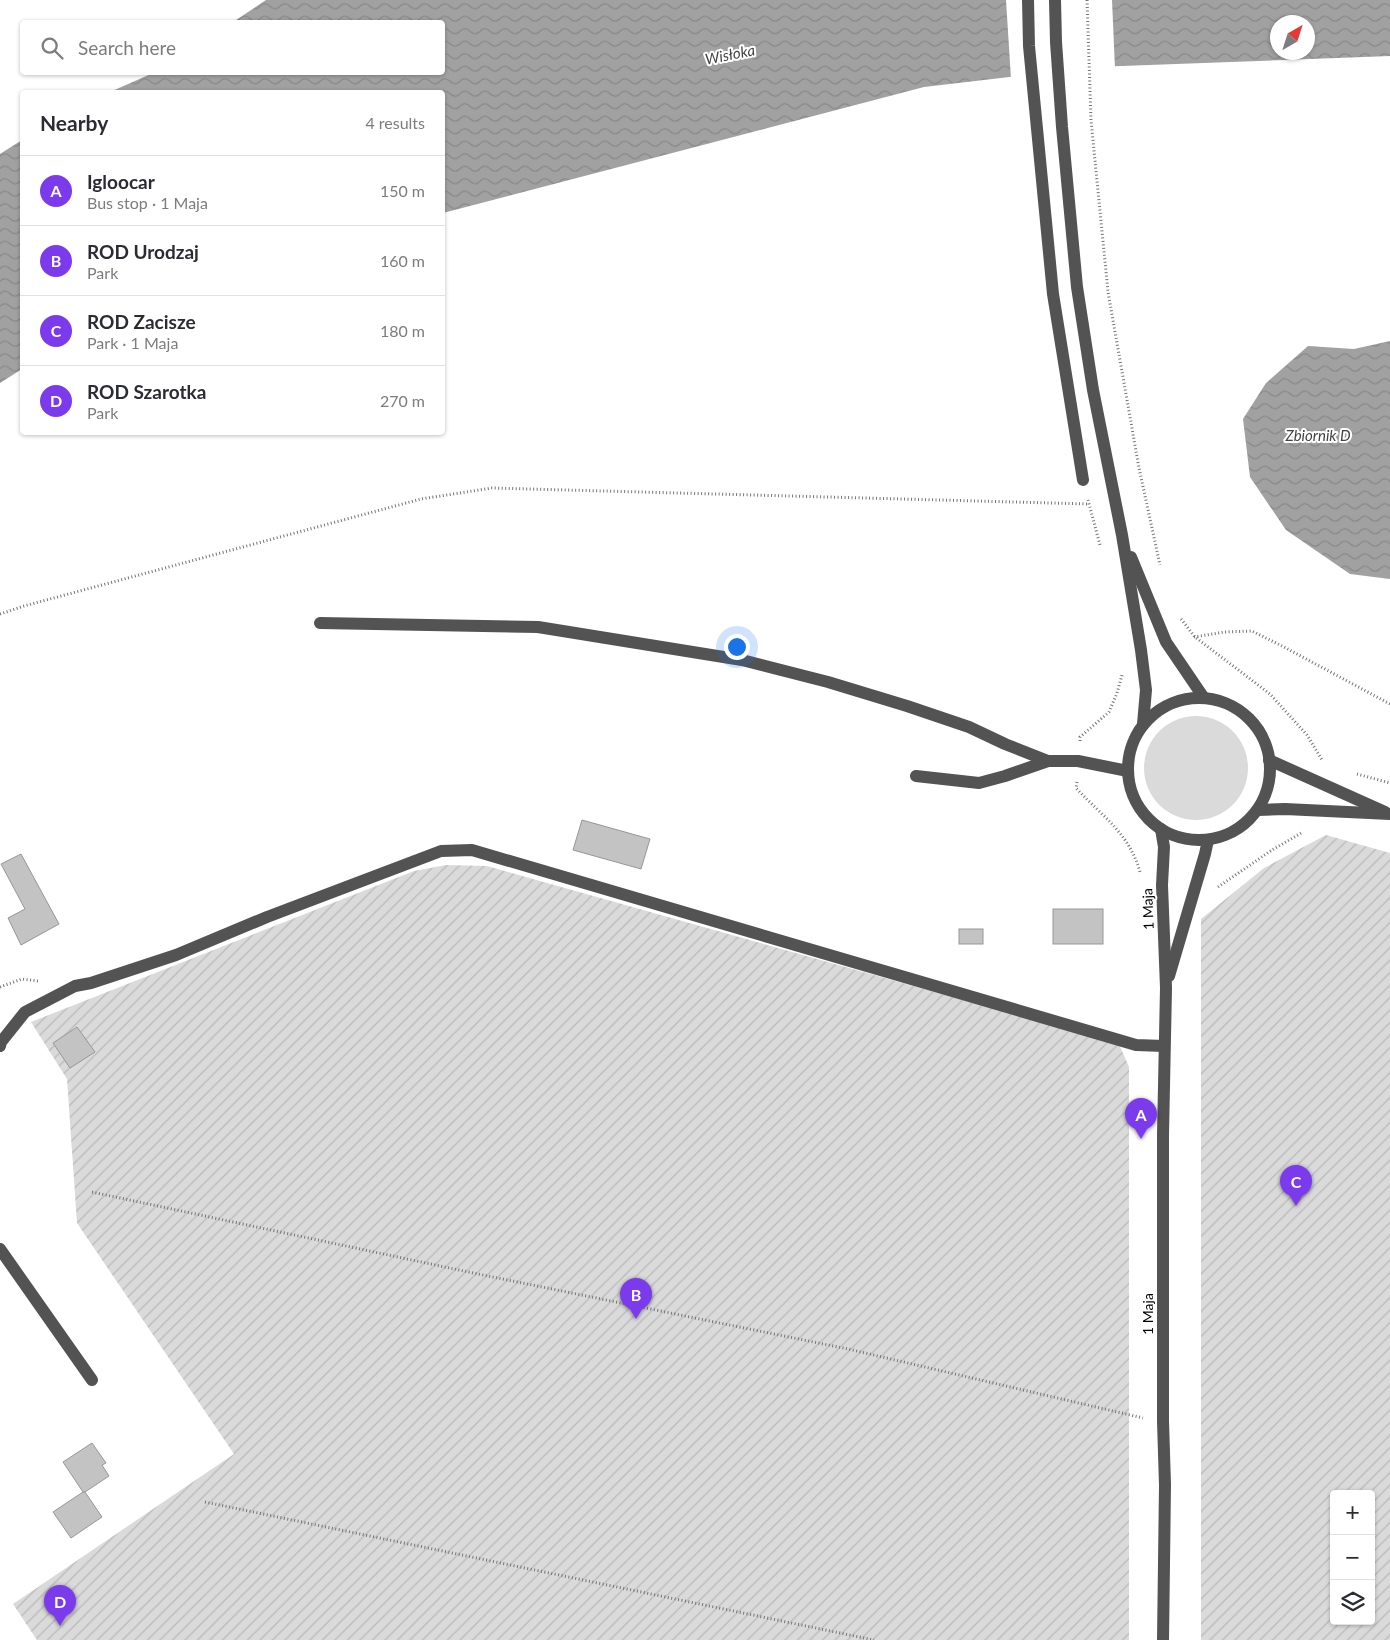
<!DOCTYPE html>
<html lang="en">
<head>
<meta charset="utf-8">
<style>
	body { margin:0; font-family:Lato,sans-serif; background:#f2f2f3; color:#2b2b33 }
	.controls { position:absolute; right:15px; bottom:15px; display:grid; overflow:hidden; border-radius:5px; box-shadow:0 1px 4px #0004 }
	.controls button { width:45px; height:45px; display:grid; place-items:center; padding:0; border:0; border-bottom:1px solid #e1e1e2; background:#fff; color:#2b2b33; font:25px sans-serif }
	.compass { position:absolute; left:1270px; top:15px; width:45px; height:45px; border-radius:50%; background:#fff; box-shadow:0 1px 4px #0004; rotate:39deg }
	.you { position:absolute; left:736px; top:646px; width:18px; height:18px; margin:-12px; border:4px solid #fff; border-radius:50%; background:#1a73e8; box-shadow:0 0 0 8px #1a73e833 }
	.badge { display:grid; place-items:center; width:32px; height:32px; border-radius:50%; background:#7c3aed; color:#fff; font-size:16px; font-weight:700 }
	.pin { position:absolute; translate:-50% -41px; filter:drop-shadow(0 1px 2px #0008) }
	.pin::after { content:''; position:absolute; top:26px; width:18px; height:15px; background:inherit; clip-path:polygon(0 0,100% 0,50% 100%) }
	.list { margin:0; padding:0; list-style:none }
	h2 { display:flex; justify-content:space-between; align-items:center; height:65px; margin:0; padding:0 20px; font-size:21px }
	h2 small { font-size:16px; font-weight:400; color:#7c7c81 }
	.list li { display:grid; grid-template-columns:32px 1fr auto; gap:15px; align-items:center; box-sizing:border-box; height:70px; padding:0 20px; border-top:1px solid #e1e1e2 }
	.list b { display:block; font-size:19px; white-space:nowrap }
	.list p { margin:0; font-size:16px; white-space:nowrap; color:#7c7c81 }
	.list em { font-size:16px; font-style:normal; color:#7c7c81 }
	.icon { flex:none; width:28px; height:28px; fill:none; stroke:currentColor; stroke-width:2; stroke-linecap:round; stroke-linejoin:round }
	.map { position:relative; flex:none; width:1390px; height:1640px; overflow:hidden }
	.search { position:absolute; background:#fff; box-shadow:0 1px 4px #0004; left:20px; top:20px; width:425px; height:55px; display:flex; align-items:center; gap:12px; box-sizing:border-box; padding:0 18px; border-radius:5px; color:#7c7c81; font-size:19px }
	.panel { position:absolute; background:#fff; box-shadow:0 1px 4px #0004; left:20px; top:90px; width:425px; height:345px; border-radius:5px }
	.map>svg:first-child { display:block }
	.green { fill:#dadada }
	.garden { fill:url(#garden-furrows); fill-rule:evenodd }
	.water { fill:url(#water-waves); fill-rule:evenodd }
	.pier { fill:#fff }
	.building { fill:#c3c3c3; stroke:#979797 }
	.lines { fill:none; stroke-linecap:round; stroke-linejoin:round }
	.path { stroke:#757575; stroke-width:3; stroke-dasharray:1 2.5; stroke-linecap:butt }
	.minor { stroke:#535353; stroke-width:12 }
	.labels { text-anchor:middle; stroke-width:4; stroke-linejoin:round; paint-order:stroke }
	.street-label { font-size:14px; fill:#000; stroke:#fff }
	.water-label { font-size:15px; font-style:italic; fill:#424242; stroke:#fff }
</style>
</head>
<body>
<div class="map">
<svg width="1390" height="1640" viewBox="0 0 1390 1640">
	<defs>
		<pattern id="garden-furrows" width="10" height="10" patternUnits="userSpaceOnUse" patternTransform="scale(1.25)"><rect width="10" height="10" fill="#dadada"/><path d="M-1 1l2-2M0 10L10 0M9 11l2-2" fill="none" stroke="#b9b9b9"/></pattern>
		<pattern id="water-waves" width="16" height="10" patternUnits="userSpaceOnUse" patternTransform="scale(1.25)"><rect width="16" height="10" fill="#a1a1a1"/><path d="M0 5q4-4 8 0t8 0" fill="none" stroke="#898989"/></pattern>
	</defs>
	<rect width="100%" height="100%" fill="#fff"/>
	<!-- green -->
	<circle class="green" cx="1196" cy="768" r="52"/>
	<!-- garden -->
	<g class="garden">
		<path d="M1326 835 1390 853V1640H1201V919L1264 868ZM1334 1494H1371V1621H1334Z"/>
		<path d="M446 865 487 866 1119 1044 1129 1067V1640H37L13 1604 234 1454 77 1223 67 1079 31 1022 414 871Z"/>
	</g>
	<!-- water -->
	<g class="water">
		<path d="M266 0H1390V56L1094 67 924 87 443 213 442 92H110L153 73 442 72V22H233ZM1278 22H1308V52H1278Z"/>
		<path d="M22 140V369L0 383V154Z"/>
		<path d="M1390 341V579L1350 574 1286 530 1250 477 1243 419 1266 383 1308 346 1354 349Z"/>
	</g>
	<!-- pier -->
	<path class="pier" d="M1006 0H1112L1115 69 1094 70 1011 79Z"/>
	<!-- building -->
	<g class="building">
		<path d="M582 820 650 839 641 869 573 850Z"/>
		<path d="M21 854 59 924 21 945 8 918 25 909 1 864Z"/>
		<rect x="1053" y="909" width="50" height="35"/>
		<rect x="959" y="929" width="24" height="15"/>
		<path d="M77 1027 95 1052 70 1068 53 1043Z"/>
		<path d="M92 1443 106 1463 102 1465 109 1476 85 1492H83L63 1462Z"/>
		<path d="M83 1492H85L102 1517 71 1538 53 1512Z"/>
	</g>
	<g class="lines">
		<!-- path -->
		<g class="path">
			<path d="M1087 0 1091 120 1108 292 1139 468 1160 565"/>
			<path d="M1088 500 1100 545"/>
			<path d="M0 614 24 606 421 499 492 488 1089 504"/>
			<path d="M1181 619 1195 637 1270 694 1307 735 1322 760"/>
			<path d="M1194 637 1225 632 1252 631 1284 647 1390 704"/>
			<path d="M1080 741V737L1109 712 1117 693 1122 675"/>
			<path d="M1357 774 1390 783"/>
			<path d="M1077 782 1076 788C1103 817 1129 833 1140 872"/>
			<path d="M1218 887 1272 850 1303 832"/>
			<path d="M0 987 22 979 38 981"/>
			<path d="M92 1192 473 1273 848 1349 1143 1418"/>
			<path d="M205 1502 874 1640"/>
		</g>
		<!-- minor -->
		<g class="minor">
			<path d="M1028 0 1029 46 1053 294 1083 480"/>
			<path d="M1055 0 1056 42 1062 127 1077 287 1093 390 1122 535 1141 650 1146 690 1143 724"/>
			<path d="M1131 557 1166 642 1204 698"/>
			<path d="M320 623 538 627 742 660 828 682 907 706 969 727 1005 744 1048 761H1078L1128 771"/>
			<circle cx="1199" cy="769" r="71"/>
			<path d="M1269 760 1385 812"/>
			<path d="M916 776 979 783 1005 776 1048 761"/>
			<path d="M1258 810 1285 809 1390 814"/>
			<path d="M1161 829 1164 847 1162 885 1166 988 1163 1135V1421L1165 1485 1163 1640"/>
			<path d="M1169 976 1205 854 1208 840"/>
			<path d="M0 1046 1 1042 25 1012 75 986 91 983 176 955 267 917 441 851 472 850 1136 1045 1164 1046"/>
			<path d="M0 1249 92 1380"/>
		</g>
	</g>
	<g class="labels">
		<!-- street labels -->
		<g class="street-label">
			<text transform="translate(1148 909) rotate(-92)" y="5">1 Maja</text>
			<text transform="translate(1148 1314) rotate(-90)" y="5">1 Maja</text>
		</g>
		<!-- water labels -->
		<g class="water-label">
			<text transform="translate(730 55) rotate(-11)" y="5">Wisłoka</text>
			<text x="1318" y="441">Zbiornik D</text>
		</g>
	</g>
</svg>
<div class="controls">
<button>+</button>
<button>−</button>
<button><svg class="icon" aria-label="layers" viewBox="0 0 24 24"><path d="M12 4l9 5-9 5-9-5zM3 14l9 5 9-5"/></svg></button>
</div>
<svg class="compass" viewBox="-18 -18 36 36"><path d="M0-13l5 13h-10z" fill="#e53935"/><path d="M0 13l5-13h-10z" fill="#7c7c81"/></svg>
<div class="you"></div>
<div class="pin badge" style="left:1141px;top:1139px">A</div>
<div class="pin badge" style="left:636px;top:1319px">B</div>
<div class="pin badge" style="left:1296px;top:1206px">C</div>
<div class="pin badge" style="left:60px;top:1626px">D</div>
<div class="search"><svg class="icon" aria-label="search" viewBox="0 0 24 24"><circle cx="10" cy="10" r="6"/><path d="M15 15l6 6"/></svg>Search here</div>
<section class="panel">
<h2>Nearby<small>4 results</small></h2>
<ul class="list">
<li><span class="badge">A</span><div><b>Igloocar</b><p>Bus stop · 1 Maja</p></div><em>150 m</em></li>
<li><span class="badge">B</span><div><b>ROD Urodzaj</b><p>Park</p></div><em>160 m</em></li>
<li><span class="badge">C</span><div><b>ROD Zacisze</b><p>Park · 1 Maja</p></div><em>180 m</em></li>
<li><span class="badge">D</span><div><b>ROD Szarotka</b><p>Park</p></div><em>270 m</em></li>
</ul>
</section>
</div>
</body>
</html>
